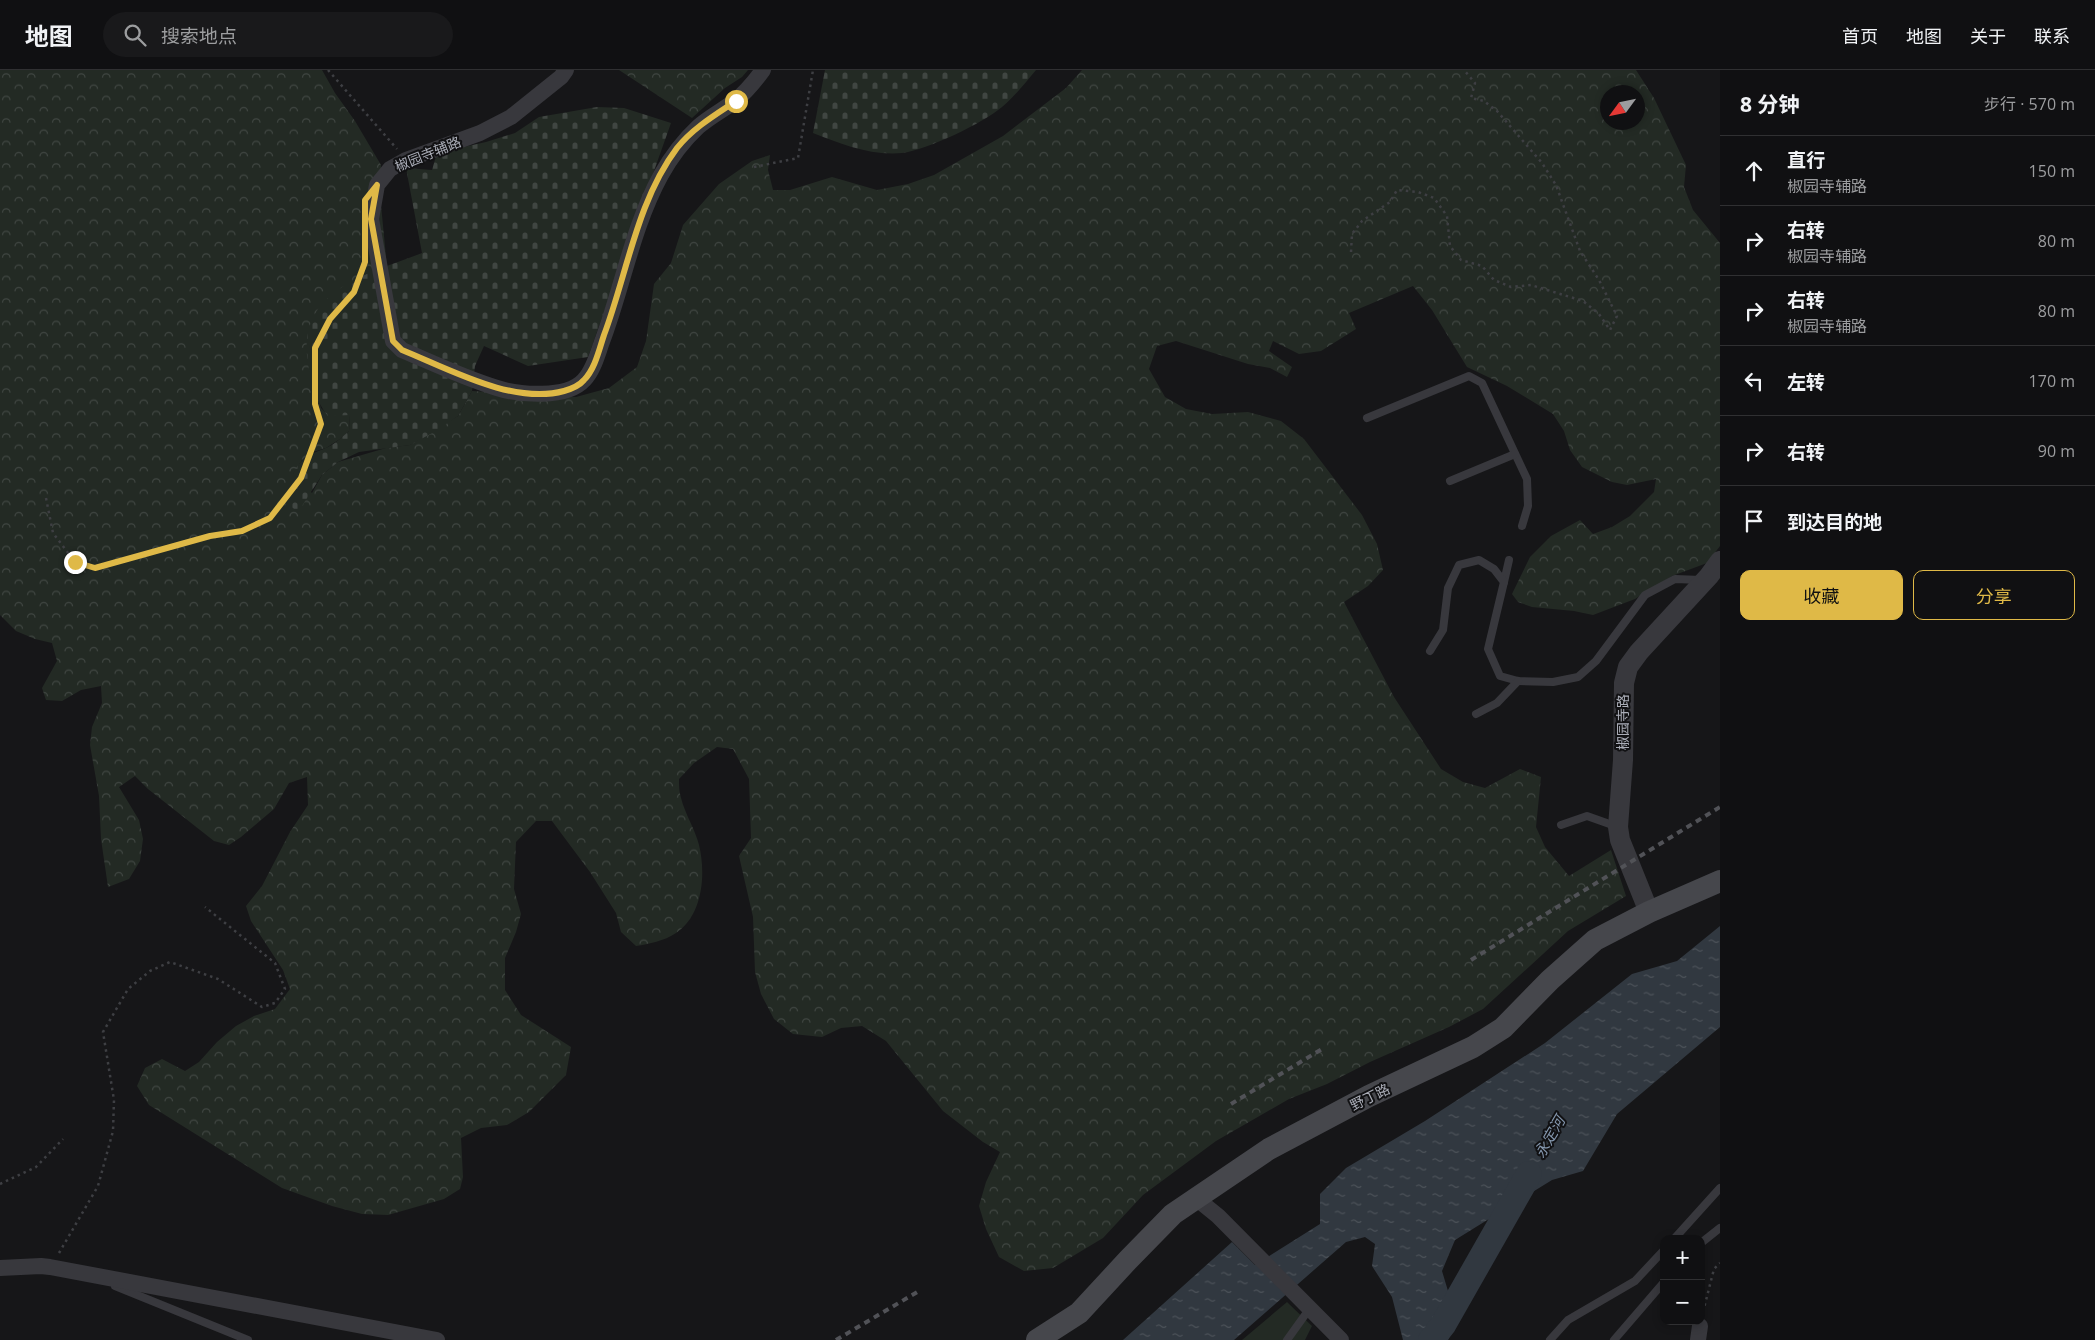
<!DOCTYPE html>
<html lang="zh">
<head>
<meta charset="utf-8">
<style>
	body { margin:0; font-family:"Open Sans","Noto Sans SC",sans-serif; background:#19191b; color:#f1f3f6 }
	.controls { position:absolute; right:15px; bottom:15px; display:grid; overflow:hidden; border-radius:10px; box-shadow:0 2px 8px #0003 }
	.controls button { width:45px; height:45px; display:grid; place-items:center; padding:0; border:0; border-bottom:1px solid #303032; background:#101012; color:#f1f3f6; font:25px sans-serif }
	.compass { position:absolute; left:1600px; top:15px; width:45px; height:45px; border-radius:50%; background:#101012; box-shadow:0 2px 8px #0003; rotate:237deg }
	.stop { position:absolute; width:15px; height:15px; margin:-11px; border:4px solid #dfb947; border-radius:50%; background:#fff }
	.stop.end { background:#dfb947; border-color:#fff; box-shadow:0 1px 5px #0008 }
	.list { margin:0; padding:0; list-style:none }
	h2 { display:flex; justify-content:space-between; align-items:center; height:65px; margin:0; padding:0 20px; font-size:21px }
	h2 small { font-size:16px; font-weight:400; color:#9c9d9f }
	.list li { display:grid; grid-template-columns:32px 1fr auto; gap:15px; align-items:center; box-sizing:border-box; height:70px; padding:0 20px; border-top:1px solid #303032 }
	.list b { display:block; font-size:19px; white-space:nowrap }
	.list p { margin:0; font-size:16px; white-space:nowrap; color:#9c9d9f }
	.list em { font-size:16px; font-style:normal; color:#9c9d9f }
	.actions { display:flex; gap:10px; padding:15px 20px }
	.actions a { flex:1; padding:11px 0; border:1px solid #dfb947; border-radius:10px; text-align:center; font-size:18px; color:#dfb947 }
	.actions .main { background:#dfb947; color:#111 }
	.icon { flex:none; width:28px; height:28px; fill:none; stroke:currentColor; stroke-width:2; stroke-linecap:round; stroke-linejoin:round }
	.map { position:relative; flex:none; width:1720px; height:1270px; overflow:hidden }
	header { display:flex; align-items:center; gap:30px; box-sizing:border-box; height:70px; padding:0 25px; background:#101012; border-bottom:1px solid #303032 }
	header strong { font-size:24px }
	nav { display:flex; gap:28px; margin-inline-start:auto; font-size:18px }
	.search { width:350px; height:45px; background:#19191b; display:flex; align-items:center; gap:12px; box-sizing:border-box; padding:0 18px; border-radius:28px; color:#9c9d9f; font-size:19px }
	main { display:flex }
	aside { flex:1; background:#101012 }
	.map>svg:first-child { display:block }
	.green { fill:#232a24 }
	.forest { fill:url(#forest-crowns); fill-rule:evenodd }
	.cemetery { fill:url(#cemetery-stones) }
	.water { fill:url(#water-ripples) }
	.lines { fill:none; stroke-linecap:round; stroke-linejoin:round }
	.river { stroke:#313840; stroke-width:26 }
	.path { stroke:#3e3f43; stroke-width:2.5; stroke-dasharray:2.5 4; stroke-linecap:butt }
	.service { stroke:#38383d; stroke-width:8 }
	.minor { stroke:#38383d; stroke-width:16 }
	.tertiary { stroke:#38383d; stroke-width:20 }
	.secondary { stroke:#46474c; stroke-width:22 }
	.rail { stroke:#515257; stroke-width:4; stroke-dasharray:6 5; stroke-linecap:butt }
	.route { stroke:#dfb947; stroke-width:6 }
	.labels { text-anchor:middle; stroke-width:4; stroke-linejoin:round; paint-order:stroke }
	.street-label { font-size:14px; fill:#aaadb7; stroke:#111113 }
	.water-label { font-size:15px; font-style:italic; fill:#8497ae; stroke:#111113 }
</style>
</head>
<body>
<header>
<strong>地图</strong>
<div class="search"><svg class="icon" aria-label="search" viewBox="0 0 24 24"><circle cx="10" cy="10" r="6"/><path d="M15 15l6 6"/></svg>搜索地点</div>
<nav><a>首页</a><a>地图</a><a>关于</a><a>联系</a></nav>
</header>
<main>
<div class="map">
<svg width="1720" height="1270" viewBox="0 0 1720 1270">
	<defs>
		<pattern id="forest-crowns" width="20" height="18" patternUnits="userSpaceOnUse" patternTransform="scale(1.25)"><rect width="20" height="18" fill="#232a24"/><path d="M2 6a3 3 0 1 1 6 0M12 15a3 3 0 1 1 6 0" fill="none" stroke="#404642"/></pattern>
		<pattern id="cemetery-stones" width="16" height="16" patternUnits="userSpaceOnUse" patternTransform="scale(1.25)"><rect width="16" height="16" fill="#232a24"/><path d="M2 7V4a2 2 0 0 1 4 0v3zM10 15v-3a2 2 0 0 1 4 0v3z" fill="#404642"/></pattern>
		<pattern id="water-ripples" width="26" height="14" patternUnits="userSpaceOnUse" patternTransform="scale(1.25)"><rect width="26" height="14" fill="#313840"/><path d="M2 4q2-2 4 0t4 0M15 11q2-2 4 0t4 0" fill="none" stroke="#4c5259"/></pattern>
	</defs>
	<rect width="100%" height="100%" fill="#161618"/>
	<!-- green -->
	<path class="green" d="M1287 1232 1312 1256 1305 1270H1242Z"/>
	<!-- forest -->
	<g class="forest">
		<path d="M0 0H322L335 23 355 51 381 95V135L387 197 318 327 321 338 328 345H350L349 361 340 369 326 378 313 382 302 390 293 404 312 423 322 405 338 392 386 378 410 375 458 346 472 321 576 327 609 318 637 297 646 271 654 214 671 193 683 155 719 114 752 91 770 85 768 100 773 120H790L832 107 877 120 908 114 934 105 1003 66 1066 18 1082 0H1636L1654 28 1686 95 1684 117 1693 140 1720 173V476L1707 493 1672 506 1635 529 1593 545 1574 541 1532 537 1518 532 1512 524 1530 487 1551 466 1580 450 1593 464 1612 457 1630 446 1654 422 1656 409 1627 415 1612 412 1582 397 1570 380 1564 361 1553 344 1507 316 1467 297 1432 240 1413 216 1349 243 1356 259 1321 281 1299 284 1273 271 1269 281 1292 297 1287 307 1270 298 1248 294 1176 271 1157 276 1149 299 1165 327 1186 339 1212 344 1248 342 1281 351 1304 369 1362 445 1377 474 1383 500 1368 516 1344 532 1394 627 1441 699 1463 712 1485 718 1520 699 1541 707 1536 757 1545 777 1569 806 1611 780 1626 826 1568 861 1483 939 1449 957 1370 992 1327 1014 1289 1029 1216 1071 1143 1125 1103 1168 1053 1198 1024 1201 999 1187 986 1159 979 1136 986 1112 1000 1082 983 1072 943 1041 886 971 862 956 841 958 822 967 793 964 774 949 761 924 755 902 753 847 739 786 751 768 749 709 733 679 717 677 694 693 679 709C679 715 679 722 681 728 685 744 695 759 699 775 706 804 703 845 676 863 664 871 649 874 636 876L621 862 616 843 590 802 552 751H536L516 772 514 819 521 844 516 862 505 888V920L521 945 571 977 566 1005 529 1042 507 1055 481 1058 461 1068 463 1107 460 1119 444 1129 388 1145 362 1144 332 1136 282 1118 149 1035 137 1016 145 998 162 989 185 1001 199 992 217 972 236 956 254 946 275 939 290 919 283 900 251 851 246 836 262 816 290 762 308 735 307 707 289 713 274 739 241 767 229 775 214 771 148 719 135 706 119 717 139 750 143 769 140 791 129 809 108 817 101 769 99 726 90 675 92 657 102 633 101 616 81 620 62 631 46 630 42 618 57 591 52 573 35 569 16 561 0 545ZM1608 22H1638V52H1608Z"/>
		<path d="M619 0H748L742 7 725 18 692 48Z"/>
	</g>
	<!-- cemetery -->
	<g class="cemetery">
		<path d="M825 0H1036C1025 13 1015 26 1002 37 983 53 927 80 902 83 871 86 841 74 813 63Z"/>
		<path d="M597 37 624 38 671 53 588 287 528 296 484 276 475 296 472 321 458 346 436 361 410 375 359 382 338 392 322 405 298 442C296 440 291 437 290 435 282 422 294 397 304 389 311 383 319 381 328 377 336 373 342 367 349 361L350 345 328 346C316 332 310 310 308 293 296 219 369 204 422 183L406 98 432 100 437 83 486 72 515 63 539 47Z"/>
	</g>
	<!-- water -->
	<path class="water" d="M1720 856V957L1617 1044 1583 1101 1552 1110 1455 1170 1442 1201 1457 1251 1448 1270H1403L1392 1227 1372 1196 1375 1174 1365 1167 1346 1172 1234 1270H1123L1232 1172 1255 1195 1320 1154V1124L1346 1098 1425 1051 1545 973 1632 904 1677 891Z"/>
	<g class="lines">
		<!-- river -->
		<path class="river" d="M1431 1270 1443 1255 1529 1104"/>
		<!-- path -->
		<g class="path">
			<path d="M328 0 397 79"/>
			<path d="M754 97 798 88 813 0"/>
			<path d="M1351 182 1352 164 1362 151 1390 132 1397 120 1418 122 1434 128 1447 146 1450 176 1461 190 1482 196 1494 210 1511 217 1531 215 1583 231 1599 244 1610 260 1617 246 1599 210 1580 181 1556 115 1542 93 1497 41 1484 31 1471 28 1475 13 1464 0"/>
			<path d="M46 428 53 463 75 492 95 498 210 466 242 461 270 448 301 408 321 354 315 334V278L330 249 354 222 364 194"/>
			<path d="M0 1114 36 1097 63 1069"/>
			<path d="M59 1183 98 1116 113 1061 114 1030 103 962 128 919 150 901 170 892 218 909 262 937 275 933 285 919 275 893 205 837"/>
			<path d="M1703 1242 1714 1199 1720 1193"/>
		</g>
		<!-- service -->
		<g class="service">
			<path d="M1367 348 1469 306 1482 313 1527 409 1528 436 1522 456"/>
			<path d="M1450 411 1515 384"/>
			<path d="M1504 512 1509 490"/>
			<path d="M1430 581 1443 560 1448 518 1459 495 1479 490 1494 499 1504 512 1488 579 1500 606 1518 611 1553 612 1578 607 1596 591 1645 525 1675 509 1701 510"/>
			<path d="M1476 644 1497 633 1518 611"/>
			<path d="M1561 755 1587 746 1618 757"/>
			<path d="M1674 1169 1720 1118"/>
			<path d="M1701 1173 1720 1158"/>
			<path d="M115 1216 248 1270"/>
			<path d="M1287 1270 1310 1238"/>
			<path d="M1550 1270 1568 1250 1635 1211 1664 1180"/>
			<path d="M1614 1270 1664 1212"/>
		</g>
		<!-- minor -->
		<g class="minor">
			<path d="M566 0 561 7 511 47 480 63 406 90 390 99 377 115 371 149 393 271 402 280C433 293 464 308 497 318 519 325 567 329 584 310 594 300 598 282 603 269 623 215 633 156 661 105 671 87 683 71 698 57 709 47 723 40 735 31 746 22 755 11 763 0"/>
			<path d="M1197 1129 1218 1146 1341 1270"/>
			<path d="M0 1198 41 1196 50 1197 437 1270"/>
			<path d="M1698 1270 1700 1256"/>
		</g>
		<!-- tertiary -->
		<path class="tertiary" d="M1649 842 1620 770 1618 757 1623 690 1624 613 1628 597 1639 582 1709 506 1720 491"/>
		<!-- secondary -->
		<path class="secondary" d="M1037 1270 1079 1243 1128 1190 1173 1144 1269 1079 1369 1026 1473 977 1503 958 1550 910 1595 870 1649 842 1720 811"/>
		<!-- rail -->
		<g class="rail">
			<path d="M1471 890 1720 737"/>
			<path d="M1231 1034 1322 979"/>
			<path d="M836 1270 919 1221"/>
		</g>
	</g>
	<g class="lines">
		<!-- route -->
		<path class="route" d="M75 492 95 498 210 466 242 461 270 448 301 408 321 354 315 334V278L330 249 354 222 365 192V130L377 115 371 149 393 271 402 280C449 299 513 335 564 321 571 319 579 316 584 310 595 299 599 280 604 265 627 204 637 131 677 78 693 58 715 45 736 31"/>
	</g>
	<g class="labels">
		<!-- street labels -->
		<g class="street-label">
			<text transform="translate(428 84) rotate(-22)" y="5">椒园寺辅路</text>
			<text transform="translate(1623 652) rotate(-90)" y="5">椒园寺路</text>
			<text transform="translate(1370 1027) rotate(-26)" y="5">野丁路</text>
		</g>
		<!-- water labels -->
		<g class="water-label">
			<text transform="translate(1550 1067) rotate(-60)" y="5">永定河</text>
		</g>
	</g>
</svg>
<div class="controls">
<button>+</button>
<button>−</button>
</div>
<svg class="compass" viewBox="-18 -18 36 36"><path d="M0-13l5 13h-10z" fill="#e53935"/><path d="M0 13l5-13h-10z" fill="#9c9d9f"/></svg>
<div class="stop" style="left:736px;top:31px"></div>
<div class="stop end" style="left:75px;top:492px"></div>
</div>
<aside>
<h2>8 分钟<small>步行 · 570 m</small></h2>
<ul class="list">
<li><svg class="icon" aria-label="ahead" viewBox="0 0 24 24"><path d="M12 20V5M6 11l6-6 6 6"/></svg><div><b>直行</b><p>椒园寺辅路</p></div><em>150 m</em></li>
<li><svg class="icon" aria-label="right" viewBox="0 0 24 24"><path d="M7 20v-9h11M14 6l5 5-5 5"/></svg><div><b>右转</b><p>椒园寺辅路</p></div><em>80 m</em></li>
<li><svg class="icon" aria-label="right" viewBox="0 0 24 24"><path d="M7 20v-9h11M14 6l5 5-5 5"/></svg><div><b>右转</b><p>椒园寺辅路</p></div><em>80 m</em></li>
<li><svg class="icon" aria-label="left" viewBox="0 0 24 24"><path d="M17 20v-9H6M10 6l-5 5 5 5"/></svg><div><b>左转</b></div><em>170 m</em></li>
<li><svg class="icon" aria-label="right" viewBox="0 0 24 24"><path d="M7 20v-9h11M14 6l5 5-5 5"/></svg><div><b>右转</b></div><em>90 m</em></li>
<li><svg class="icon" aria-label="arrive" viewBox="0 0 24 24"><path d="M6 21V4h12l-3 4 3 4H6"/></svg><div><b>到达目的地</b></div></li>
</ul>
<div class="actions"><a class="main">收藏</a><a>分享</a></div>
</aside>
</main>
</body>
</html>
